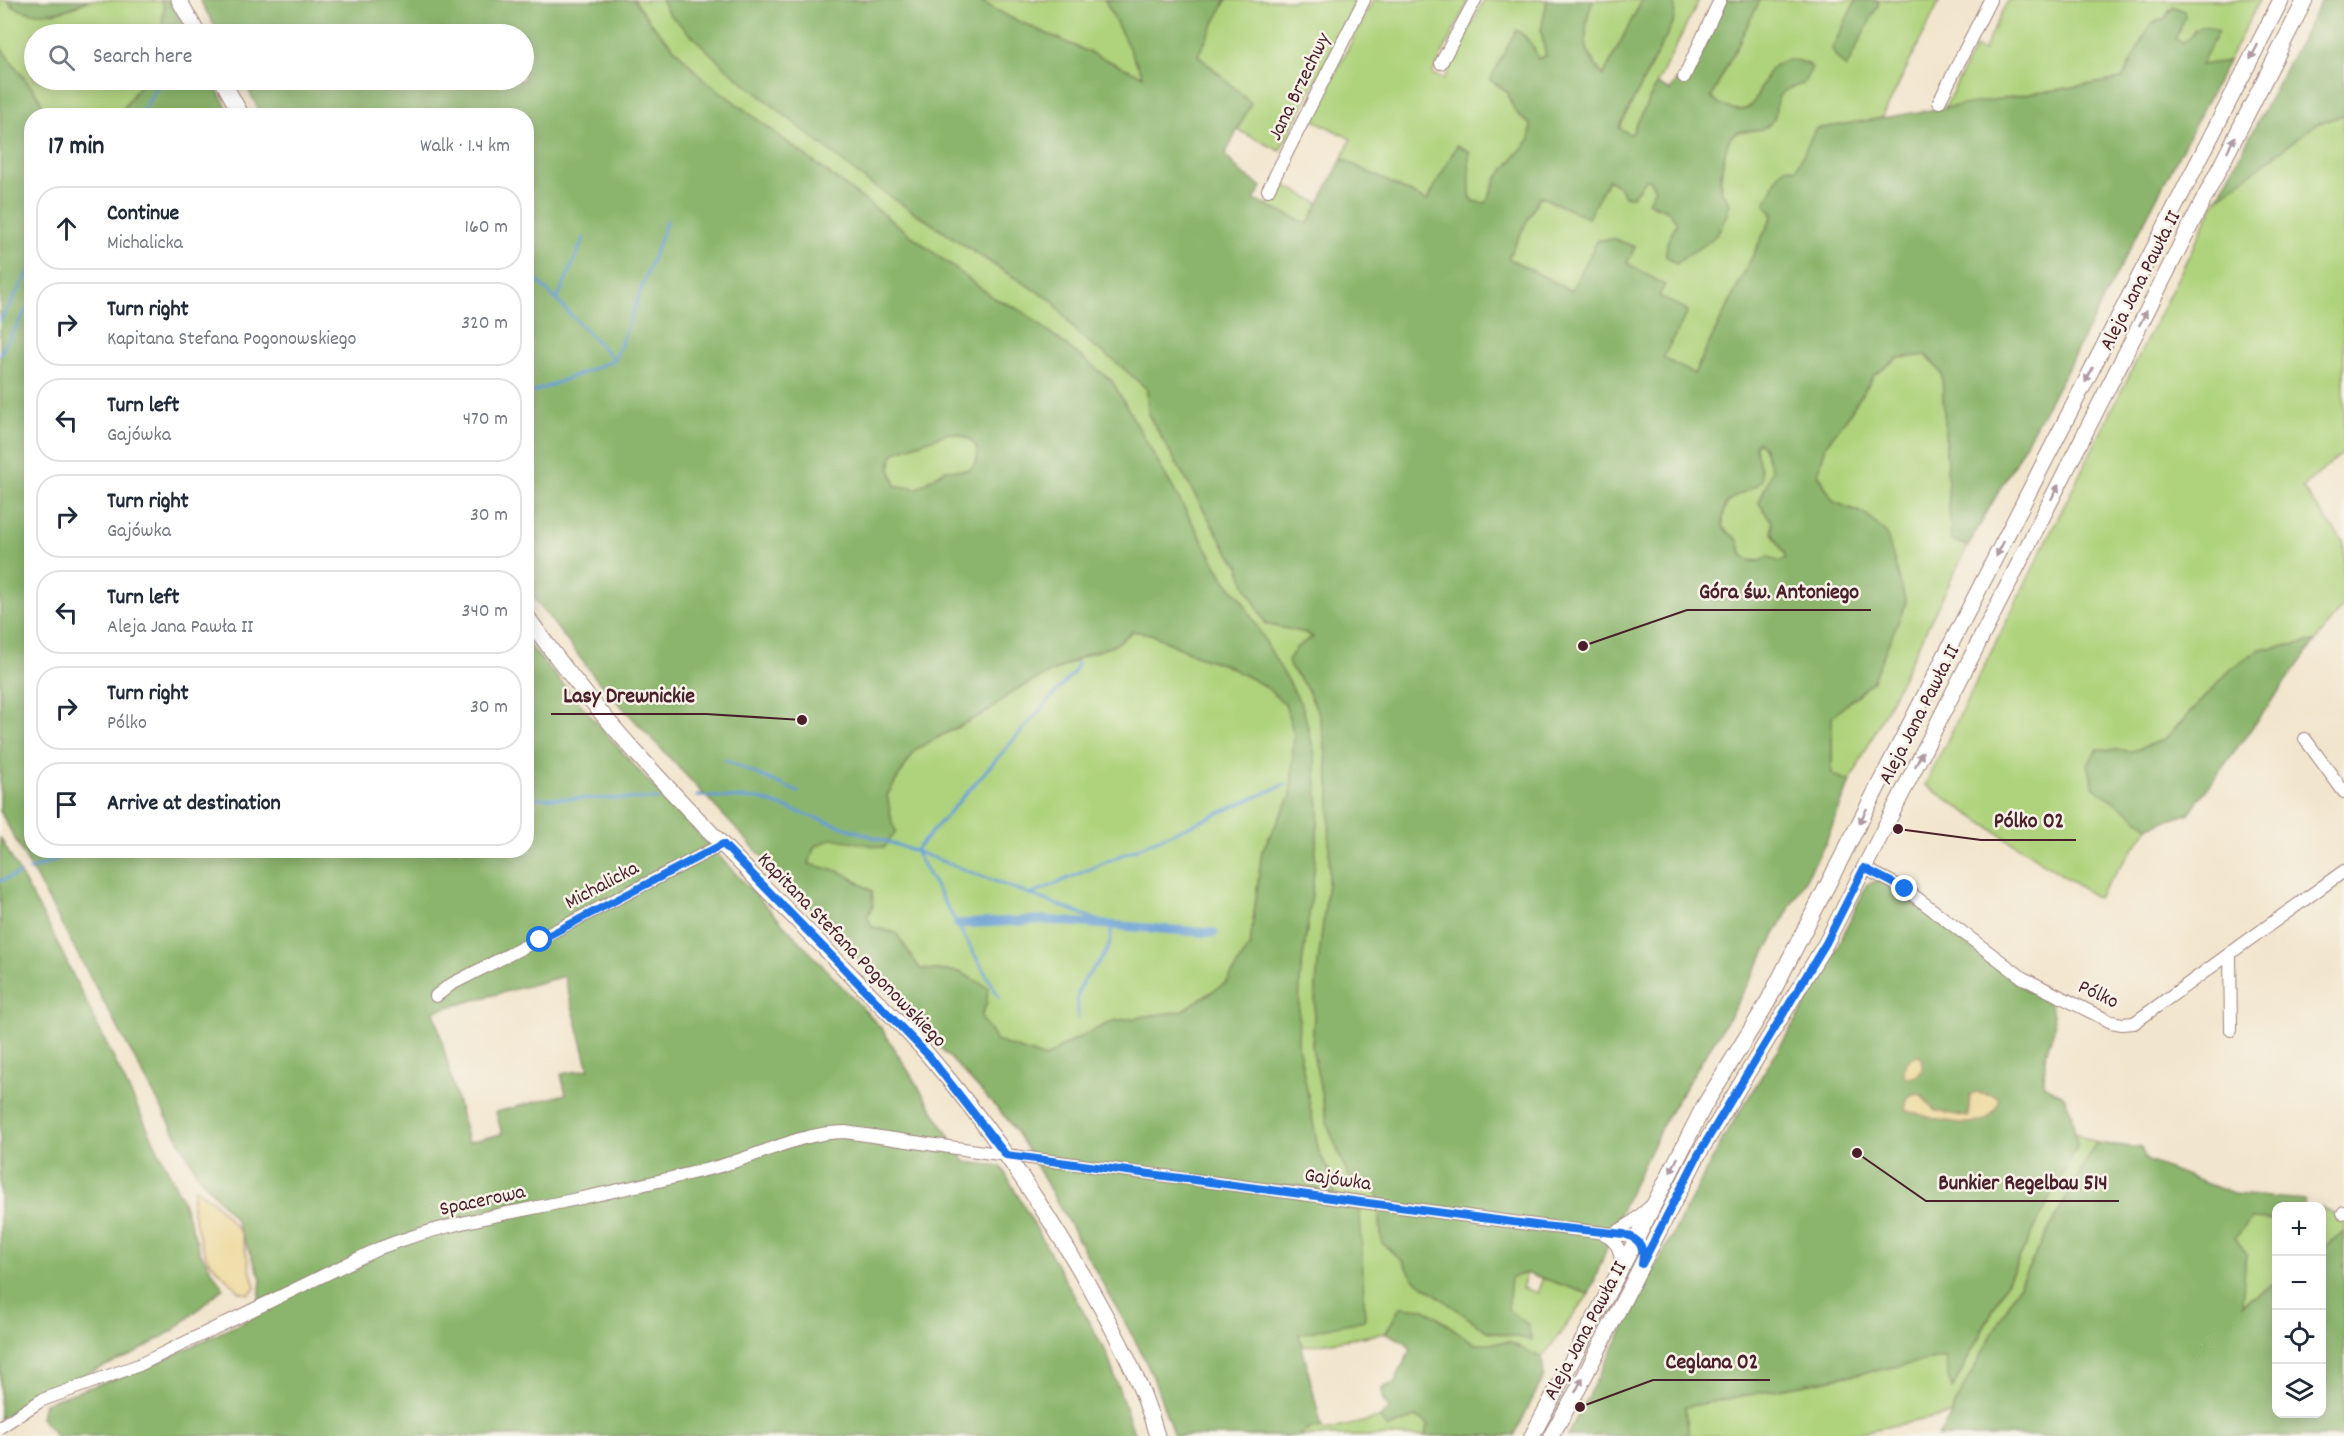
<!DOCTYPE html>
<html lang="en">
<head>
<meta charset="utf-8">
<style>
	body { margin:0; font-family:Dekko,sans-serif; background:#f6f6f7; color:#1f2937 }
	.controls { position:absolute; right:18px; bottom:18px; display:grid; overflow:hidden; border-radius:12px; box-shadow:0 3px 15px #0003 }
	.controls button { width:54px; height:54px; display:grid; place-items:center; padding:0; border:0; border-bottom:2px solid #e0e1e3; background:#fff; color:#1f2937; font:30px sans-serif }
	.stop { position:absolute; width:18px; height:18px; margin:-14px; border:4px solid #1a73e8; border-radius:50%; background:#fff }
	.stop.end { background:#1a73e8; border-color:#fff; box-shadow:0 2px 6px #0008 }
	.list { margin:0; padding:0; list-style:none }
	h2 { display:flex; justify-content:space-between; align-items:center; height:78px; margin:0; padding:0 24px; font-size:26px }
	h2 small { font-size:20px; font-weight:400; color:#747a83 }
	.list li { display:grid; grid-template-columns:39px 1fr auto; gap:18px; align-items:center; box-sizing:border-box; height:84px; margin:0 12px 12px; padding:0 12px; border:2px solid #e0e1e3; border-radius:24px }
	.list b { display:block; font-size:22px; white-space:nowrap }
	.list p { margin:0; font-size:20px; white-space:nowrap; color:#747a83 }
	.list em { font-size:20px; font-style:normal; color:#747a83 }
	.icon { flex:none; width:33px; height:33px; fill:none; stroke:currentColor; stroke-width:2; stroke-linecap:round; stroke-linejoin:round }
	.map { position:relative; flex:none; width:2344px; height:1436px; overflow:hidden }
	.search { position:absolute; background:#fff; box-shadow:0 3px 15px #0003; left:24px; top:24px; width:510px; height:66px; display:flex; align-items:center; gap:15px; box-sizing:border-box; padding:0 21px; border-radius:33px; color:#747a83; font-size:22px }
	.panel { position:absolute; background:#fff; box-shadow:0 3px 15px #0003; left:24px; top:108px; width:510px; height:750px; border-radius:24px }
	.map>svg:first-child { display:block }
	.green { fill:#afd37c; stroke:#7c7954; stroke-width:1.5 }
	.forest { fill:#8bb56c; stroke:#6a6a4c; stroke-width:1.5; fill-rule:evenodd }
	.sand { fill:#eeda9e; stroke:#9c7c64; stroke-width:1.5 }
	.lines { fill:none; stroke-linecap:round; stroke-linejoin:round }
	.stream { stroke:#669ed4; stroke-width:3 }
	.canal { stroke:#669ed4; stroke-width:9 }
	.minor-casing { stroke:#9e827c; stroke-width:14 }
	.major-casing { stroke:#9e827c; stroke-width:17 }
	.minor { stroke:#fff; stroke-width:12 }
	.major { stroke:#fff; stroke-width:15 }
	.oneway { fill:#ae9aa0 }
	.route { stroke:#1a73e8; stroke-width:8 }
	.labels { text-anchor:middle; stroke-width:5; stroke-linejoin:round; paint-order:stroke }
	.street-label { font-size:21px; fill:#4a1f2b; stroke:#f7f3e8 }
	.leader { fill:none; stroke:#4a1f2b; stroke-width:2 }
	.callout-dot { fill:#4a1f2b; stroke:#f7f3e8; stroke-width:2 }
	.callout-label { font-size:22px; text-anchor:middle; font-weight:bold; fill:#4a1f2b; stroke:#f7f3e8; stroke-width:5; stroke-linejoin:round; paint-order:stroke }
</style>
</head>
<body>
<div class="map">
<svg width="2344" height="1436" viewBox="0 0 2344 1436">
	<rect width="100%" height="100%" fill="#f7f3e8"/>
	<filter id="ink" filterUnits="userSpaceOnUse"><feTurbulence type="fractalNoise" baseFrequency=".0167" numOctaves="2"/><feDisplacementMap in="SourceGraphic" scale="12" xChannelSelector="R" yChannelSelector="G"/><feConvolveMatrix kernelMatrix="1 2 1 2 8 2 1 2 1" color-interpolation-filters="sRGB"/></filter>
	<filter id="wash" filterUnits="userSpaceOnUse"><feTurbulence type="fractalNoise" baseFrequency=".008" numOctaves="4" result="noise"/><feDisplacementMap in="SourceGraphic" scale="24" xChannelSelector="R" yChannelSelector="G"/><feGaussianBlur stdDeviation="1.35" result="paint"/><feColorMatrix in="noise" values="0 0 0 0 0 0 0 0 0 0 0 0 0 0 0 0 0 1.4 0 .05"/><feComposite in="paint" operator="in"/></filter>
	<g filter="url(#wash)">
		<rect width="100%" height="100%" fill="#f2e5cd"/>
		<!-- green -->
		<g class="green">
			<path d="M0 0H7L13 7 55 13 75 7 88 0 162 1 164 7 162 34H34V80H143L119 115H46L39 97 0 47Z"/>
			<path d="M634 0H661L669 14 868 182 1002 270 1052 300 1078 334 1116 362 1147 389 1148 414 1227 550 1239 565 1245 584 1266 624 1306 633 1313 637 1297 647 1289 665 1306 687 1319 714 1324 737 1330 791 1329 874 1317 973 1312 1047 1328 1126 1348 1176 1377 1189 1382 1243 1403 1261 1413 1278 1487 1331 1532 1340 1527 1324 1507 1310 1511 1277 1527 1273 1522 1288 1537 1293 1543 1278 1589 1294 1542 1358 1509 1342 1475 1344 1425 1309 1400 1307 1386 1333 1302 1347 1299 1334 1365 1319 1331 1174 1319 1153 1298 1044 1300 979 1312 893 1319 809 1314 751 1303 708 1240 597 1226 582 1112 381 1022 311 994 298 701 77 650 22Z"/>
			<path d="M979 0H1105L1144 77 1009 17Z"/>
			<path d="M1226 0H1358L1280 151 1238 130 1251 103 1198 55Z"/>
			<path d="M1373 0H1469L1432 74 1444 79 1484 0H1547L1541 31 1546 56 1537 59 1534 47 1490 80 1508 92C1511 108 1517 115 1531 125L1530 139C1511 159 1498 177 1486 203L1475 202 1470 196 1468 151 1457 146 1427 201 1342 159 1351 139 1312 119Z"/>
			<path d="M1593 0H1642L1603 76C1598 68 1592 60 1588 52 1583 37 1587 14 1593 0Z"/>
			<path d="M1674 0H1699L1631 135 1619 129 1673 23Z"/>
			<path d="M1760 0H1858L1855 2 1832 49 1879 3 1874 0H1940L1882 118 1873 120 1796 169 1771 213 1773 215 1694 374 1663 359 1659 296 1664 285 1627 263 1635 247 1598 240 1571 291 1508 258 1540 196 1576 213 1608 180 1620 187 1621 191H1638L1641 182 1645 179 1650 180 1655 188 1652 205 1669 211 1677 222 1667 243 1666 256 1676 264 1684 258 1723 194C1717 186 1725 141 1733 135 1737 131 1742 132 1747 132L1781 93 1788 88 1803 84 1808 64C1794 57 1773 64 1765 78 1759 89 1759 99 1749 108 1733 113 1724 107 1711 98Z"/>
			<path d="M2008 0H2260L2228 61 2201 66 2194 30 2190 39 2183 43 2175 39 2182 24 2170 9 2165 19 2151 23 2122 79 1944 109 1975 47 1983 51Z"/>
			<path d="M2344 115V452L2302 488 2344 542V604L2315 642 2260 649 2231 669 2165 739 2133 751 2098 749 2093 786 2149 827 2097 898 1925 785 2217 199 2316 124Z"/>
			<path d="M1280 183 1319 203 1308 224 1267 206Z"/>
			<path d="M1926 355 1942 374 1951 540 1968 546 1850 782 1832 775V717L1872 682 1867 515 1834 502 1818 473 1826 445 1846 419 1874 375 1898 358Z"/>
			<path d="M949 433C971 433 989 452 969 470H945L918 488 896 486 890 469 892 456 898 451Z"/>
			<path d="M1758 441 1763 447 1772 470 1759 503 1772 522V533L1785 555V559L1780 562 1748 560 1743 555 1737 540 1723 527C1722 497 1733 497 1758 485L1761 470 1755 447Z"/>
			<path d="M1133 631 1151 634 1195 655 1225 665 1265 686 1285 704 1294 734 1291 796 1262 851 1250 945 1228 982 1182 1011 1113 1021 1070 1042 1045 1058 996 1041 981 1017 987 1002 960 972 920 969 896 933 872 927 867 916 873 906 809 864 814 847 833 838 892 823 887 795 916 749 990 710 1013 691 1089 654 1115 645Z"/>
			<path d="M2074 1132 2096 1143 1954 1405 1952 1414 1840 1436H1689L1685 1407 1946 1357 1953 1388 2077 1146Z"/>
			<path d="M2322 1208 2344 1218V1231L2322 1249Z"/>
			<path d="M2251 1219 2276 1220V1282L2241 1305 2246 1253 2235 1238Z"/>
			<path d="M1416 1417 1428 1425 1426 1436H1297L1314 1427 1322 1428 1325 1431 1379 1418 1389 1428Z"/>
		</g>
		<!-- forest -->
		<g class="forest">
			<path d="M7 0H88C65 13 27 22 7 0Z"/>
			<path d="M161 0H169L188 34H162L164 7Z"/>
			<path d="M200 0H634L650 22 701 77 994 298 1022 311 1112 381 1226 582 1240 597 1292 688 1303 708 1314 751 1319 809 1312 893 1300 979 1298 1044 1319 1153 1331 1174 1337 1205 1360 1211 1365 1320 1299 1334 1322 1428 1314 1427 1297 1436H1174L1153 1377 1137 1344 1026 1147 1007 1119 598 681 527 589 526 116 262 115 243 80H524V34H219ZM949 433C971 433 989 452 969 470H945L918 488 896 486 890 469 892 456 898 451ZM1133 631 1151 634 1195 655 1225 665 1265 686 1285 704 1294 734 1291 796 1262 851 1250 945 1227 982 1182 1011 1113 1021 1070 1042 1045 1058 996 1041 981 1017 987 1002 988 987 960 972 920 969 896 933 872 927 867 916 873 906 872 891 842 872 809 864 814 847 833 838 884 848 896 831 892 823 887 795 916 749 990 710 1013 691 1088 654 1115 645Z"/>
			<path d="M661 0H979L1009 17 1143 76 1105 0H1226L1198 55 1251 103 1225 155 1240 172 1262 187 1254 200 1308 224 1342 159 1427 201 1457 145 1469 151 1470 197 1475 202 1486 203 1497 178 1530 139 1531 125C1517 115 1511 108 1508 92L1490 80 1516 30C1528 37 1533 45 1538 59L1546 56 1541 31 1547 0H1593C1587 14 1583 36 1588 51 1591 60 1598 68 1603 76L1642 0H1674L1675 12 1673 23 1619 128 1631 135 1657 84 1670 91 1676 80 1685 81 1690 78 1725 0H1760L1711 98C1770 140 1749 62 1790 60 1799 60 1806 62 1812 68L1803 84C1760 95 1786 110 1769 125 1758 135 1739 126 1731 137 1726 142 1718 184 1720 190 1722 196 1723 192 1726 197 1733 205 1725 218 1721 227 1710 248 1690 249 1676 264L1666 256 1667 243 1677 222 1669 211 1648 202 1655 188 1650 180 1645 179 1633 196H1624L1620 187 1608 180 1588 218 1540 196 1508 258 1571 291 1598 240 1615 239 1635 247 1627 263 1665 285 1659 296 1688 311 1663 358 1694 374 1773 215 1765 204 1780 172 1788 167 1796 169 1815 129 2122 79 2151 23 2165 19 2173 6 2184 11 2185 17 2175 39 2183 42C2199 33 2194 19 2218 31L2201 65 2228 61 2065 373 1968 546 1951 540 1942 374 1927 355 1898 358 1874 375 1846 419 1826 445 1818 474 1834 502 1867 515 1887 535 1906 603 1872 682 1832 717V774L1850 782 1825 844 1731 1014 1667 1116 1623 1206 1589 1294 1527 1273 1511 1277 1508 1310 1527 1324 1532 1340 1487 1331 1413 1278 1403 1261 1382 1243 1377 1189 1348 1176 1328 1126 1312 1047 1317 973 1329 874 1330 791 1324 737 1319 714 1306 687 1289 665 1288 660 1297 647 1313 637 1306 633 1266 624 1245 584 1239 565 1227 550 1148 414 1147 389 1116 362 1078 334 1052 300 1002 270 868 182 727 69 669 14ZM1758 441 1763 447 1772 470 1759 503 1772 522V532L1785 555V559L1779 562 1768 556C1762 563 1748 564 1743 555 1740 551 1740 545 1738 541 1734 535 1727 533 1723 528 1721 486 1743 502 1762 480L1761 471 1755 447Z"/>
			<path d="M1858 0H1874L1879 3 1846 68 1836 57 1832 49 1855 2Z"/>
			<path d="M2322 0H2344V115L2316 124 2217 199Z"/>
			<path d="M0 47 39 97 46 115 32 116V850H526L527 643 640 772 882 1029 965 1162 1001 1166 1107 1354 1135 1436H56L41 1418 44 1403 146 1368 258 1315 261 1278 235 1219 198 1175 0 811ZM564 976 589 1069 561 1074 566 1094 496 1112 502 1134 468 1142 434 1011Z"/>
			<path d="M143 80H212L231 115H119Z"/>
			<path d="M2315 642 2189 813 2149 827 2093 786 2088 764 2098 749 2133 751 2165 739 2231 669 2260 649Z"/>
			<path d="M0 837 51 930 182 1199 200 1252 223 1288 174 1330 134 1354 35 1395 0 1419Z"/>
			<path d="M1878 881C1940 915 1989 969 2051 1005L2055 1026 2045 1057 2044 1085 2064 1096 2071 1112 2077 1146 1952 1389 1945 1357 1685 1407 1689 1436H1567L1724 1137 1826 972 1867 884ZM1912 1094 1922 1095 1934 1111 1968 1117 1970 1096 1985 1119C1960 1128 1930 1118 1906 1110L1907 1100Z"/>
			<path d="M2096 1143 2141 1148 2146 1160 2233 1194 2304 1200 2303 1206H2276V1220L2251 1219 2235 1238 2246 1253 2242 1305 2276 1282V1414H2322V1249L2344 1231V1436H1938L1952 1414 1954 1405Z"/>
			<path d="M1400 1307 1425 1309 1475 1344 1509 1342 1542 1358 1544 1376 1514 1436H1426L1428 1425 1416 1417 1388 1428 1379 1418 1390 1409 1384 1402 1382 1388 1395 1383 1398 1373 1411 1350 1405 1342 1386 1333Z"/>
		</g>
		<!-- sand -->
		<g class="sand">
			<path d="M1918 1056 1922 1058V1071C1917 1077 1911 1079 1904 1077 1904 1066 1906 1059 1918 1056Z"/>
			<path d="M1976 1092 1993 1095 2000 1100C1996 1107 1993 1115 1986 1119 1967 1130 1924 1116 1905 1110L1907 1100 1912 1094 1921 1095 1935 1111 1968 1117 1970 1096Z"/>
			<path d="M194 1188 213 1201 241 1233 255 1288 249 1294 240 1292 208 1260 201 1243 192 1208Z"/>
		</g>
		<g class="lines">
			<!-- stream -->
			<g class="stream">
				<path d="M140 116 161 80"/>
				<path d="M526 269 615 360"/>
				<path d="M557 300 584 238"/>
				<path d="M0 321 32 267"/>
				<path d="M0 354 32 300"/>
				<path d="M526 395 615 360 667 220"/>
				<path d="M725 760 798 792"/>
				<path d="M697 796 760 799 915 851 999 997"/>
				<path d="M526 798 658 799"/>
				<path d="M30 870 80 850"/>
				<path d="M0 881 19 874"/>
				<path d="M1032 894 1286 784"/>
				<path d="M1078 1018C1078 1010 1076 998 1079 990 1091 963 1114 958 1111 925L915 851 1074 672 1078 663"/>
			</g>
			<!-- canal -->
			<path class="canal" d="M958 924 1042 920 1214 933"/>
		</g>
	</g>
	<g filter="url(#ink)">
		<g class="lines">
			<!-- minor casing -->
			<g class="minor-casing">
				<g id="minor">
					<path d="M1441 63 1475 0"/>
					<path d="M1684 77 1720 0"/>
					<path d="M1939 102 1990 0"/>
					<path d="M1268 190 1364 0"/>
					<path d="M2305 739 2344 792"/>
					<path d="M1864 868 1905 889 2023 978 2111 1022 2122 1024 2134 1023 2344 871"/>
					<path d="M2230 955 2231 1030"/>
					<path d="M436 996 450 985 723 844"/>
					<path d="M2343 1213 2344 1212"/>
					<path d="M1603 1233C1618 1243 1621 1249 1621 1267"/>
					<path d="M1615 1233 1631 1223 1652 1205"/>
					<path d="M0 1427 42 1400 139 1365 380 1248C435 1226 494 1216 553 1204 607 1193 660 1181 713 1168 758 1157 800 1132 845 1132L984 1152 1543 1226 1624 1235 1637 1238 1641 1245"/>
				</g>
			</g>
			<!-- major casing -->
			<g class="major-casing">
				<g id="major">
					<path d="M179 0 198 34"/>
					<path d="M222 80 242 116"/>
					<path d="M526 615C616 745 732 853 842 966 871 996 902 1024 929 1056 986 1122 1036 1195 1080 1270 1110 1323 1141 1377 1157 1436"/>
					<path d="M1532 1436 1637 1238 1704 1106 1766 1005 2281 0"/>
					<path d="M1551 1436 1578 1389 1698 1155 1826 943 2305 0"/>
				</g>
			</g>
			<!-- minor -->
			<use href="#minor" class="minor"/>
			<!-- major -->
			<use href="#major" class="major"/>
		</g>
		<!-- one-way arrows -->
		<defs><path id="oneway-solid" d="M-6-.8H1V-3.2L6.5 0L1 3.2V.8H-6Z" transform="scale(1.5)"/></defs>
		<g class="oneway">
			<use href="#oneway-solid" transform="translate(2254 52) rotate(117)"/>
			<use href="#oneway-solid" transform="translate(2231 144) rotate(-63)"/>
			<use href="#oneway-solid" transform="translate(2143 318) rotate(-63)"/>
			<use href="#oneway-solid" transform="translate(2089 375) rotate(117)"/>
			<use href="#oneway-solid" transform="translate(2055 492) rotate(-63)"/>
			<use href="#oneway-solid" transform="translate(2000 549) rotate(117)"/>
			<use href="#oneway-solid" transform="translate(1919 759) rotate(-63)"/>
			<use href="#oneway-solid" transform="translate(1863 816) rotate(117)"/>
			<use href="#oneway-solid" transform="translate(1674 1165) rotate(117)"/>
			<use href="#oneway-solid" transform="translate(1579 1385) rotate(-62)"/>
		</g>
	</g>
	<g class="lines" filter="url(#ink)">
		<!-- route -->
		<path class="route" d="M540 940 723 844 929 1056 1006 1155 1543 1226 1624 1234C1640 1239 1645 1247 1642 1264L1698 1155 1826 943 1864 868 1905 889"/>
	</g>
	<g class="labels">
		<!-- street labels -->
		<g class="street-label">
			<text transform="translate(1298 86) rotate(-64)" y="7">Jana Brzechwy</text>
			<text transform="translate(2139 280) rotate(-63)" y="7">Aleja Jana Pawła II</text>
			<text transform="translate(1918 714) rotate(-63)" y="7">Aleja Jana Pawła II</text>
			<text transform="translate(601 884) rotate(-28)" y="7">Michalicka</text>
			<text transform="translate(853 949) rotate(46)" y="7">Kapitana Stefana Pogonowskiego</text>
			<text transform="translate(2099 993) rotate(25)" y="7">Pólko</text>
			<text transform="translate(1338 1178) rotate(8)" y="7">Gajówka</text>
			<text transform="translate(482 1199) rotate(-12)" y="7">Spacerowa</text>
			<text transform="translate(1584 1330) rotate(-62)" y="7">Aleja Jana Pawła II</text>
		</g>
	</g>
	<!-- callouts -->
	<path class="leader" d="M1583 646L1687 610H1871M802 720L706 714H551M1898 829L1981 840H2076M1857 1153L1926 1201H2119M1580 1407L1653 1380H1770"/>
	<g class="callout-dot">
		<circle cx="1583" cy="646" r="6"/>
		<circle cx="802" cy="720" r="6"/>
		<circle cx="1898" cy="829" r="6"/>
		<circle cx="1857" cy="1153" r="6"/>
		<circle cx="1580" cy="1407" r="6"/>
	</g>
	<g class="callout-label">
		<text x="1779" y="598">Góra św. Antoniego</text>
		<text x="629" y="702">Lasy Drewnickie</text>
		<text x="2029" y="827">Pólko 02</text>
		<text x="2023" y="1189">Bunkier Regelbau 514</text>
		<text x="1712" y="1368">Ceglana 02</text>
	</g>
</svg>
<div class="controls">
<button>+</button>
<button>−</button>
<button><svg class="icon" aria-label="locate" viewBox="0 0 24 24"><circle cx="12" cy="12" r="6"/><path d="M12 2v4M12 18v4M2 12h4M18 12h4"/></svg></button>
<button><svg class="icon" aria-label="layers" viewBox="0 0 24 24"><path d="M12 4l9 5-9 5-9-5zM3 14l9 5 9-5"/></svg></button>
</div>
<div class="stop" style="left:540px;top:940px"></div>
<div class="stop end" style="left:1905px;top:889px"></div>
<div class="search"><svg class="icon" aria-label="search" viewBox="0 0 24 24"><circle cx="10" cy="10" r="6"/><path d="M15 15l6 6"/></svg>Search here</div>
<section class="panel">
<h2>17 min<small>Walk · 1.4 km</small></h2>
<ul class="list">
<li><svg class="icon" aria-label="ahead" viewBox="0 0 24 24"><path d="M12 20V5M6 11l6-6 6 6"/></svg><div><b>Continue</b><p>Michalicka</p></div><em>160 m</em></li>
<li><svg class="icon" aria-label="right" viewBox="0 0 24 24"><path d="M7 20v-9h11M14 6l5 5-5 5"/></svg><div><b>Turn right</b><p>Kapitana Stefana Pogonowskiego</p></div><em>320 m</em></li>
<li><svg class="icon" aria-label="left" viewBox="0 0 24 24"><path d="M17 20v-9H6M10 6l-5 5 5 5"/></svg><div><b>Turn left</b><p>Gajówka</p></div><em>470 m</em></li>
<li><svg class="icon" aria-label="right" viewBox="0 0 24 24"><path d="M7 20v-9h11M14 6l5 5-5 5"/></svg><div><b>Turn right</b><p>Gajówka</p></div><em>30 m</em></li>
<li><svg class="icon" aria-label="left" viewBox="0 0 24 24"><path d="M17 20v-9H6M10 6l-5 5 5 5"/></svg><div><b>Turn left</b><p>Aleja Jana Pawła II</p></div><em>340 m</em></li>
<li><svg class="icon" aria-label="right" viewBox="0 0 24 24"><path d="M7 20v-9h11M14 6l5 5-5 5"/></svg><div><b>Turn right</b><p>Pólko</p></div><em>30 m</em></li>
<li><svg class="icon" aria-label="arrive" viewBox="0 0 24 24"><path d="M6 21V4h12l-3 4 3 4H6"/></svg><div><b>Arrive at destination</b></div></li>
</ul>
</section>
</div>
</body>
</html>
